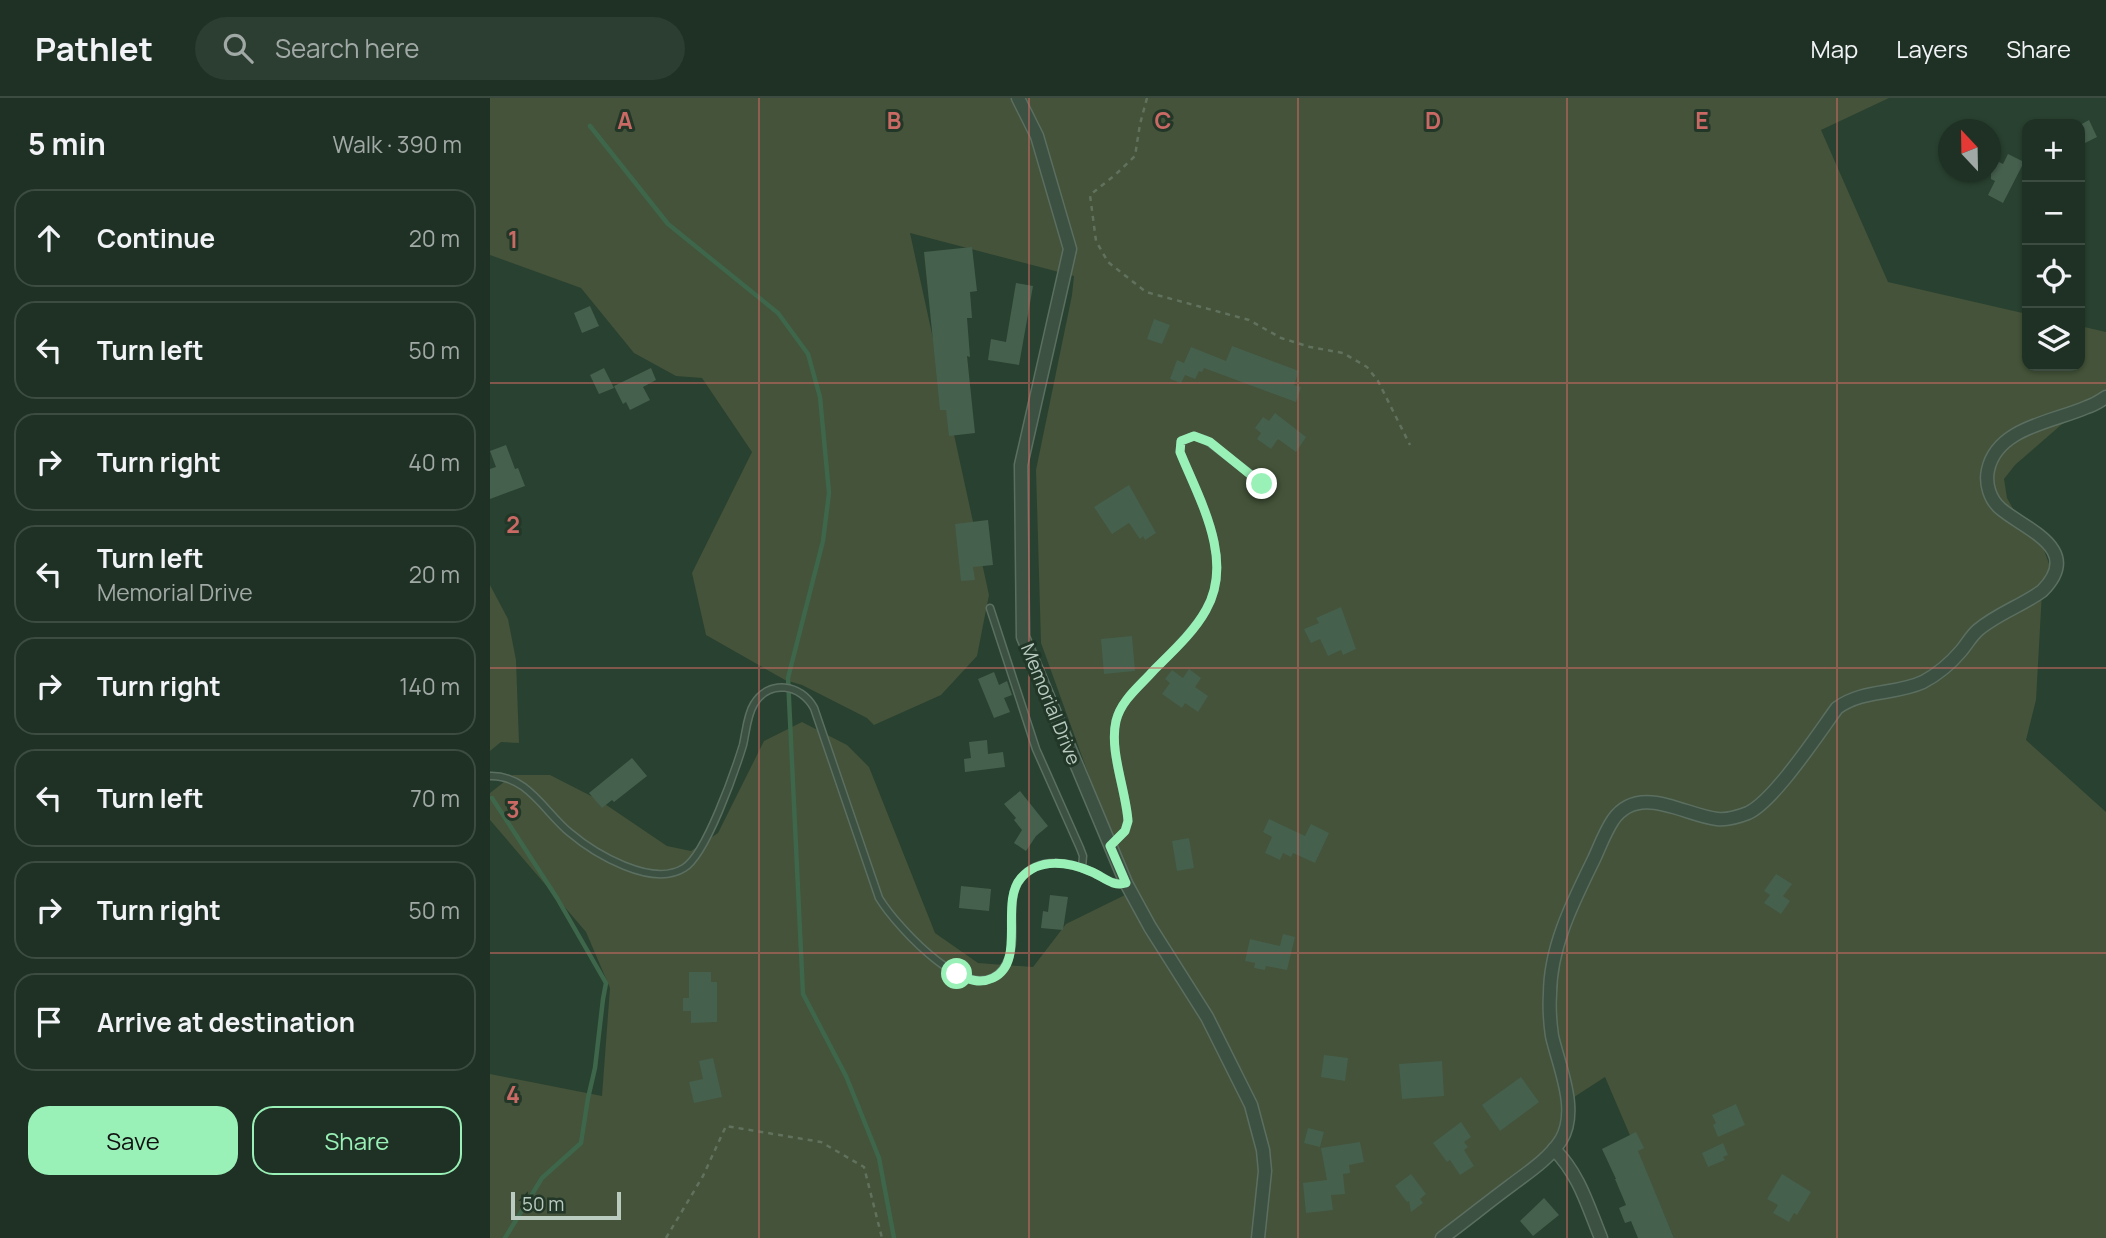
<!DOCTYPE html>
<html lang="en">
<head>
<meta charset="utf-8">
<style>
	body { margin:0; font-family:Manrope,sans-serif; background:#2c3d31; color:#f1f3f6 }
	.controls { position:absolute; right:21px; top:21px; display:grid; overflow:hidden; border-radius:14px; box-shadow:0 2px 5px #0004 }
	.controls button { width:63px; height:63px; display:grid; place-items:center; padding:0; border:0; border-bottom:2px solid #3c4c41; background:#1f3124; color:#f1f3f6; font:35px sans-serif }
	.compass { position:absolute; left:1448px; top:21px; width:63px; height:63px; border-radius:50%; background:#1f3124; box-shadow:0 2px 5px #0004; rotate:338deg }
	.scale { position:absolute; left:21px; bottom:18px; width:110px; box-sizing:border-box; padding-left:7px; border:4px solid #bacbc0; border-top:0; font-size:19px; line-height:24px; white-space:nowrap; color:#bacbc0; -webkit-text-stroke:5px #223728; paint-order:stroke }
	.stop { position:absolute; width:21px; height:21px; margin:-16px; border:5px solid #99f1b7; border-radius:50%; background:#fff }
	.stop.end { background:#99f1b7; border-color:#fff; box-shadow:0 2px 7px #0008 }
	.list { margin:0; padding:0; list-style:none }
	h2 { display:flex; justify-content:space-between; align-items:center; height:91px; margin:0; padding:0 28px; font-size:30px }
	h2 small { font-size:23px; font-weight:400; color:#a1a9a6 }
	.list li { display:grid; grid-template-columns:46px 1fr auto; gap:21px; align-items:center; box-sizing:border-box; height:98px; margin:0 14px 14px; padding:0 14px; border:2px solid #3c4c41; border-radius:21px }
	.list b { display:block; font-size:26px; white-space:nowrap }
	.list p { margin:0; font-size:23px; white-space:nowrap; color:#a1a9a6 }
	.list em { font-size:23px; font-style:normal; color:#a1a9a6 }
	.actions { display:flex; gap:14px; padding:21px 28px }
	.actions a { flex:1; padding:16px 0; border:2px solid #99f1b7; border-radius:21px; text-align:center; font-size:24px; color:#99f1b7 }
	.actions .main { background:#99f1b7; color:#111 }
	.icon { flex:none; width:38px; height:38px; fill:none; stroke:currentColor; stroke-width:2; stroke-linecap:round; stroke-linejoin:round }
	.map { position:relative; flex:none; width:1616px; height:1140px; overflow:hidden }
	header { display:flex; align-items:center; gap:42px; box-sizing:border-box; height:98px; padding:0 35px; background:#1f3124; border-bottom:2px solid #3c4c41 }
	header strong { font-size:33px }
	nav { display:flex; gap:38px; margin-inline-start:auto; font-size:24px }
	.search { width:490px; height:63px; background:#2c3d31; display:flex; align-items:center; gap:18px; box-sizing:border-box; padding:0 24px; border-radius:38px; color:#a1a9a6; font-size:26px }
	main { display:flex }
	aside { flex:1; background:#1f3124 }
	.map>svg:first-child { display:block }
	.green { fill:#445339 }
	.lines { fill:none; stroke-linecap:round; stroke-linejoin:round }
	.stream { stroke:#3e664a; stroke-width:4.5 }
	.building { fill:#46604e }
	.service-casing { stroke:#5b6f61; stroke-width:9 }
	.minor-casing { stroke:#5b6f61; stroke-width:15 }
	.path { stroke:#60715d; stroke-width:2.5; stroke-dasharray:5 5; stroke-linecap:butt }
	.service { stroke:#3d5143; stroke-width:6 }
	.minor { stroke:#3d5143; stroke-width:12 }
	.route { stroke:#99f1b7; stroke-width:9 }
	.grid { fill:none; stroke:#cb6965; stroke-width:2; stroke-opacity:0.55 }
	.labels { text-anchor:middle; stroke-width:6; stroke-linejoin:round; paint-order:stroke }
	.street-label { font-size:19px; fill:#bacbc0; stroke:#223728 }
	.grid-label { font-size:23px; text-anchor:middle; font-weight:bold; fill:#cb6965; stroke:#223728; stroke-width:6; stroke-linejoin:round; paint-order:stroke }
</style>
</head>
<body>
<header>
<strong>Pathlet</strong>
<div class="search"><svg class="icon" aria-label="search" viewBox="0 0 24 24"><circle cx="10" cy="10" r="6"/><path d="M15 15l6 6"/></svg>Search here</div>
<nav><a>Map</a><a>Layers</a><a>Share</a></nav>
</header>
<main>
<aside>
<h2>5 min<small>Walk · 390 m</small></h2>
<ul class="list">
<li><svg class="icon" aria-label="ahead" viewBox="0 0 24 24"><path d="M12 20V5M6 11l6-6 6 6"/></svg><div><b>Continue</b></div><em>20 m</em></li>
<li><svg class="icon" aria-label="left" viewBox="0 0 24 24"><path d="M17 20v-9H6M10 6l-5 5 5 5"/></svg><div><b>Turn left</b></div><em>50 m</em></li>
<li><svg class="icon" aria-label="right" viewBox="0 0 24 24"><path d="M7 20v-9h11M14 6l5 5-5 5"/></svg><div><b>Turn right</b></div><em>40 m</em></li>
<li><svg class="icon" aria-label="left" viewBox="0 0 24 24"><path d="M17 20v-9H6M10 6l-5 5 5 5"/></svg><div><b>Turn left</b><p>Memorial Drive</p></div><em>20 m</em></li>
<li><svg class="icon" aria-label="right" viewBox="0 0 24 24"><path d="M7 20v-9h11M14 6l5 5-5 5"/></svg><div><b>Turn right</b></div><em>140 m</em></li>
<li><svg class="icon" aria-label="left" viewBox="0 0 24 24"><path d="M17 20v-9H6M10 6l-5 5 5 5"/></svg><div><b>Turn left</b></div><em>70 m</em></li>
<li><svg class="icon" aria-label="right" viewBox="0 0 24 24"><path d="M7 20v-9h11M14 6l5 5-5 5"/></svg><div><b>Turn right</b></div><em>50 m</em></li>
<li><svg class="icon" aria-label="arrive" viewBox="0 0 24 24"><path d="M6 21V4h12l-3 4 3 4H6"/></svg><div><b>Arrive at destination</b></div></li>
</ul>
<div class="actions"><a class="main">Save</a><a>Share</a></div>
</aside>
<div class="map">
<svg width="1616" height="1140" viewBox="0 0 1616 1140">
	<rect width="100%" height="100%" fill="#294130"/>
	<!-- green -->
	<g class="green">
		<path d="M0 0H1399L1331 32 1398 184 1537 216V268H1590V228L1616 234V297L1571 327 1525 367 1514 381 1517 400 1535 432 1545 438 1554 452 1566 485 1552 494 1546 602 1536 642 1616 714V1140H1184L1115 979 1078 1003 1067 1047 947 1140H0V976L112 998 120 890 96 834 0 722V695L23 677H60L109 702 177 748 201 753 228 735 274 643 312 624 357 647 379 669 445 835 488 865 543 869 576 826 641 794 551 545 546 372 582 197 584 178 420 135 499 497 487 558 451 597 384 627 377 620 312 587 295 582 216 537 202 475 262 354 212 280 186 278 144 255 91 190 0 157Z"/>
		<path d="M0 487 18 521 26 562 29 645 11 644 0 653Z"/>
	</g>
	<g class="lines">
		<!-- stream -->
		<g class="stream">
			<path d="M100 28 178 126 288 215 318 256 330 299 339 395 333 443 298 580 313 896 356 978 389 1060 404 1140"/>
			<path d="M2 700 67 800 116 885 113 901 105 970 98 1000 91 1045 52 1080 15 1140"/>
		</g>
	</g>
	<!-- building -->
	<g class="building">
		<path d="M1599 22 1607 39 1593 46 1590 39V27Z"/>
		<path d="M1518 56 1534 64 1513 105 1498 97 1505 83 1501 81V60L1513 66Z"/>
		<path d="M482 149 487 193 480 194 482 220H477L480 259 477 258 485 335 459 338 456 312H450L434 154Z"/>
		<path d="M526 185 543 188 529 267 498 262 501 241 516 244Z"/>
		<path d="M100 208 109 228 92 235 84 215Z"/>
		<path d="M664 221 680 227 672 246 657 241Z"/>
		<path d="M742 248 809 273 804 287 811 289 806 304 714 270 712 274 709 273 705 281 695 277 691 285 680 281 687 262 694 265 701 249 736 263Z"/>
		<path d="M114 270 124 290 109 296 100 277Z"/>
		<path d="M161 270 166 282 153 289 160 302 140 312 136 304 133 306 124 288Z"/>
		<path d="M785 315 816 339 806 354 788 341 781 351 767 341 771 335 765 330 773 319 779 323Z"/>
		<path d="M16 347 25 371 28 370 35 388 0 401V371L6 369 0 353Z"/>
		<path d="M639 387 666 435 655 442 653 438 650 441 639 425 622 436 604 409Z"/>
		<path d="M498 422 503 467 483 469 485 482 471 483 465 426Z"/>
		<path d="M851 509 866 551 853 557 851 552 838 558 830 541 821 545 814 531 829 525 826 520Z"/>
		<path d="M642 538 645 573 614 576 611 541Z"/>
		<path d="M699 571 711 580 705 589 718 598 708 614 695 605 692 610 672 596 680 585 675 581 682 572 693 580Z"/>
		<path d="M504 574 509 587 517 583 522 597 514 600 520 614 504 620 488 581Z"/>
		<path d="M497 642 498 656 513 654 515 669 475 674 474 661 481 660 479 644Z"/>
		<path d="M142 660 157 678 124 704 122 702 112 710 99 695Z"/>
		<path d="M530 693 558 728 546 738 536 753 524 745 532 732 524 722 526 720 514 706Z"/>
		<path d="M779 721 815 738 821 726 839 735 825 765 803 755 801 759 793 755 790 762 775 755 782 739 773 734Z"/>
		<path d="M699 740 704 770 687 773 682 743Z"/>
		<path d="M1286 776 1302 786 1293 798 1300 803 1291 816 1274 805 1280 797 1274 793Z"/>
		<path d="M471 788 501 791 499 813 469 810Z"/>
		<path d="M560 797 578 799 573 832 551 830 553 813 558 814Z"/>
		<path d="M793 836 805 839 797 872 776 868 775 872 764 870 765 865 755 863 760 841 790 848Z"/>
		<path d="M199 874H221V884H227V924L201 925V913H193V900H199Z"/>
		<path d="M834 957 858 960 855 983 831 979Z"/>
		<path d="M223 960 232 999 204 1005 199 984 213 981 209 963Z"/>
		<path d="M952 963 954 998 912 1001 909 966Z"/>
		<path d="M1031 979 1049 1004 1010 1033 992 1007Z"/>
		<path d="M1246 1006 1255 1027 1228 1039 1223 1027 1226 1025 1222 1017Z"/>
		<path d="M971 1024 981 1039 974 1044 978 1049 974 1052 984 1068 970 1077 960 1062 957 1064 943 1045Z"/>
		<path d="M818 1030 834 1034 830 1049 814 1045Z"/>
		<path d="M1146 1034 1154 1050 1148 1053 1184 1140H1148L1141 1123 1135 1125 1129 1110 1136 1107 1125 1081H1126L1112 1051Z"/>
		<path d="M870 1044 874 1064 859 1067 860 1075 853 1076 855 1096 841 1097 843 1112 816 1115 813 1085 837 1082 831 1050Z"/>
		<path d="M1233 1045 1238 1057 1233 1059 1235 1062 1218 1069 1212 1055Z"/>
		<path d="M921 1076 936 1096 930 1101 933 1105 921 1114 919 1103 917 1104 905 1088Z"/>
		<path d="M1292 1076 1321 1094 1307 1117 1304 1115 1299 1124 1283 1115 1288 1107 1277 1101Z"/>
		<path d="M1054 1100 1069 1117 1043 1138 1030 1123Z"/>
	</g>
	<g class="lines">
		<!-- service casing -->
		<g class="service-casing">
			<g id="service">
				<path d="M500 510 546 651 590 750 593 758 592 770"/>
				<path d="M0 678C37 677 54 713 79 734 105 756 162 790 194 770 216 757 245 673 253 647 256 634 257 617 264 606 279 581 311 586 324 610L389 800C406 828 487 919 516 866 533 835 505 789 545 769 562 761 585 766 602 774 614 779 623 789 636 785"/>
				<path d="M621 747 635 733 638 724C636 692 619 654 626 623 631 602 650 588 664 572 682 554 703 534 716 512 745 462 709 401 690 354L691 343 704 338 716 342 780 391"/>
			</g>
		</g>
		<!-- minor casing -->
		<g class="minor-casing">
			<g id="minor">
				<path d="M528 0 547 38 580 151 531 367 533 539 636 785 660 829 717 919 761 1007 773 1052 775 1073 768 1140"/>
				<path d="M1064 1051C1090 1078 1097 1106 1111 1140"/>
				<path d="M952 1140C975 1123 997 1105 1020 1088 1037 1075 1059 1061 1071 1042 1089 1012 1069 969 1062 938 1060 924 1059 910 1060 896 1060 848 1084 802 1104 761 1110 748 1115 734 1123 722 1149 685 1194 717 1227 721 1237 722 1248 719 1258 715 1284 703 1328 636 1347 610 1373 591 1405 597 1433 584 1448 576 1460 566 1471 553 1477 546 1481 538 1488 532 1507 516 1531 508 1552 493 1594 451 1536 432 1511 411 1500 402 1495 386 1498 372 1507 329 1564 324 1597 309 1604 307 1610 303 1616 299"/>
			</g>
		</g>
		<!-- path -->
		<g class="path">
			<path d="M657 0 650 26 645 58 625 77 600 97 606 143 618 164 656 194 759 222 791 240 820 249 853 255 877 269 888 283 920 347"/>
			<path d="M176 1140 213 1078 236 1028 331 1044 374 1069 392 1140"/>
		</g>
		<!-- service -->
		<use href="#service" class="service"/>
		<!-- minor -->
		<use href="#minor" class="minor"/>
	</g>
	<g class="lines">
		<!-- route -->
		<path class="route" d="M467 876C479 882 490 886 503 880 537 864 509 805 531 780 549 759 579 764 602 774 614 779 622 789 636 785L620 748 635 733 638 723C636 692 619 653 626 623 631 602 650 588 664 572 682 554 704 534 716 512 745 462 709 401 690 354L691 343 704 338 720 344 772 386"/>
	</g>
	<!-- grid -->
	<path class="grid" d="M269 0V1140M539 0V1140M808 0V1140M1077 0V1140M1347 0V1140M0 285H1616M0 570H1616M0 855H1616"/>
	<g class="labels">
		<!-- street labels -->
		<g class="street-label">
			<text transform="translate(561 606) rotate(68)" y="7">Memorial Drive</text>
		</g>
	</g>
	<g class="grid-label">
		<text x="135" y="31">A</text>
		<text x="404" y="31">B</text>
		<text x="673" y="31">C</text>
		<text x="943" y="31">D</text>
		<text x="1212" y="31">E</text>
		<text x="23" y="150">1</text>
		<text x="23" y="435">2</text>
		<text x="23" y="720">3</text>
		<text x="23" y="1005">4</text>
	</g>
</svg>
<div class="controls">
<button>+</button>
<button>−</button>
<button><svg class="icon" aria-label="locate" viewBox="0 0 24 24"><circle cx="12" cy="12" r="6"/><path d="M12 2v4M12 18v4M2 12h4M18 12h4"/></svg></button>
<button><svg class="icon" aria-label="layers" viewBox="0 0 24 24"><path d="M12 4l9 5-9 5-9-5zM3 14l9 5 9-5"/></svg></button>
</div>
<svg class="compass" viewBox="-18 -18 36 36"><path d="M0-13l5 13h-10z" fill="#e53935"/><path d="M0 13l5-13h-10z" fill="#a1a9a6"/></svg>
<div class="scale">50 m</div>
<div class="stop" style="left:467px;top:876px"></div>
<div class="stop end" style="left:772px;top:386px"></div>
</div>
</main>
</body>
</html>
